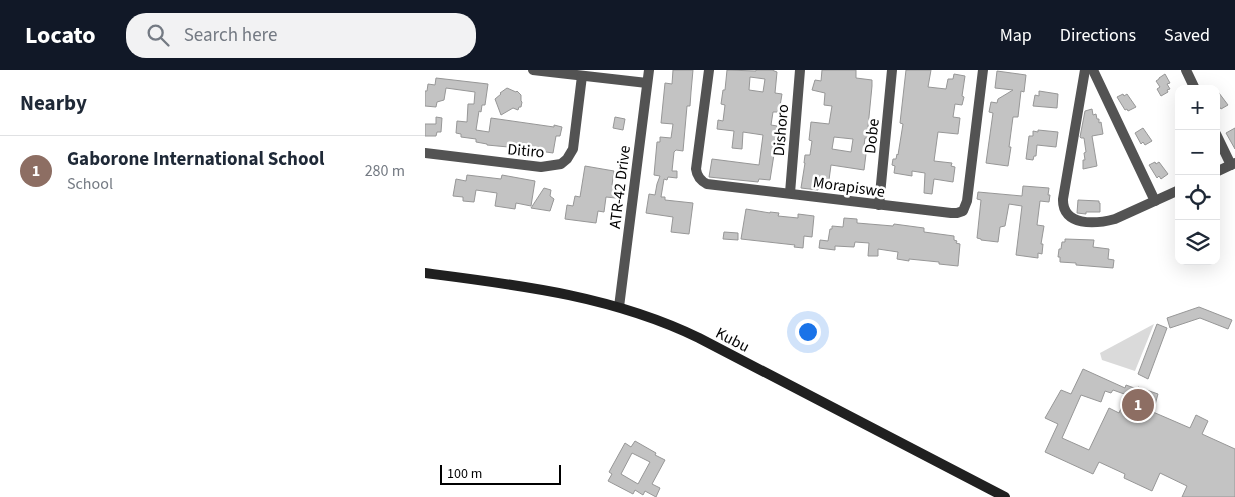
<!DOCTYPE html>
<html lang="en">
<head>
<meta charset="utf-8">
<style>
	body { margin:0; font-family:"Source Sans 3",sans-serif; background:#f2f2f3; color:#1f2937 }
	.controls { position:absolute; right:15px; top:15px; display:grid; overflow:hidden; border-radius:10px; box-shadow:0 5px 20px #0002 }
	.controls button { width:45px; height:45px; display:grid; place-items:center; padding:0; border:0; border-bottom:1px solid #e0e1e3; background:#fff; color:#1f2937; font:25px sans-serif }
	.scale { position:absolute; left:15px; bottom:12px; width:121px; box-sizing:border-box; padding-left:5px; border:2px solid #000; border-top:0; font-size:14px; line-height:18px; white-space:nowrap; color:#000; -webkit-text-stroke:4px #fff; paint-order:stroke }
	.you { position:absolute; left:382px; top:261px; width:18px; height:18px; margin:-12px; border:4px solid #fff; border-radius:50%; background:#1a73e8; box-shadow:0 0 0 8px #1a73e833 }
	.badge { display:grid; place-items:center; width:32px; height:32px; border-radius:50%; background:#111827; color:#fff; font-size:16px; font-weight:700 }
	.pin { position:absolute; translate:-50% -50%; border:2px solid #fff; box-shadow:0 1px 5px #0006 }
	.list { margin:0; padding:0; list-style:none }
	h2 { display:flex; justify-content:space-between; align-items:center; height:65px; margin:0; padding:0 20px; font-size:21px }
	h2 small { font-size:16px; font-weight:400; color:#747a83 }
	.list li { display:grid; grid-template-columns:32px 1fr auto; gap:15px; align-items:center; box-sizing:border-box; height:70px; padding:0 20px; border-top:1px solid #e0e1e3 }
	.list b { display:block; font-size:19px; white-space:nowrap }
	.list p { margin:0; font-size:16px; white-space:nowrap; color:#747a83 }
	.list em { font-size:16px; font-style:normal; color:#747a83 }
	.icon { flex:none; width:28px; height:28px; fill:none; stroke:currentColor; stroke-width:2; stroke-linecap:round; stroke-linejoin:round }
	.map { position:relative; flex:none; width:810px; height:427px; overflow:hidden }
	header { display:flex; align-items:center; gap:30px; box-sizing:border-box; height:70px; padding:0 25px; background:#111827; color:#fff }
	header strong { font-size:24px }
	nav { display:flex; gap:28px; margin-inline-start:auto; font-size:18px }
	.search { width:350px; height:45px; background:#f2f2f3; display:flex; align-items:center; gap:12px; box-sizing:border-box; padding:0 18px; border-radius:20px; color:#747a83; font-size:19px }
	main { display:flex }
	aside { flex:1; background:#fff }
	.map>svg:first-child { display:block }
	.green { fill:#dadada }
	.building { fill:#c3c3c3; stroke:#979797; fill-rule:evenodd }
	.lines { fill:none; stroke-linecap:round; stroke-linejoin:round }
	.minor { stroke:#535353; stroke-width:10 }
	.secondary { stroke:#202020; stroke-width:10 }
	.labels { text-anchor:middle; stroke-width:5; stroke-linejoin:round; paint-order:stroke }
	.street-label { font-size:16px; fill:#000; stroke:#fff }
</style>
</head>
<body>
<header>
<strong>Locato</strong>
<div class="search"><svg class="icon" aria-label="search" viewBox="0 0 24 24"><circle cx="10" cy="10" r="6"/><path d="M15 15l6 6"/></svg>Search here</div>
<nav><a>Map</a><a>Directions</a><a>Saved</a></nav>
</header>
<main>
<aside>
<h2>Nearby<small></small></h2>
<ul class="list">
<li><span class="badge" style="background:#8d6e63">1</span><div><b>Gaborone International School</b><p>School</p></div><em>280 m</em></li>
</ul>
</aside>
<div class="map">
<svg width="810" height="427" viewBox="0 0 810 427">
	<rect width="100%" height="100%" fill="#fff"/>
	<!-- green -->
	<path class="green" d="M729 254 710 301 677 290 675 283Z"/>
	<!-- building -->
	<g class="building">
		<path d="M248 0H268L266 22 265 36H262L258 81 251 80 249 82 247 101H252V108L243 107 242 110 239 109 236 127H240V130L268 133 264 164 246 162 248 147 221 143 224 124 230 125 232 114 235 106 229 105 232 72H235V67L246 68 248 54 236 53 240 13 247 14Z"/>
		<path d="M302 0 331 1V0H347L352 2 350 23 357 24 354 42H348L346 55 352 56 350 78 345 110 334 109 333 112 284 107 287 89 334 95 338 65 318 62 317 79 307 78 309 61 292 59 293 50 298 51 300 35 296 34 298 20H300ZM325 7 340 9 338 22 324 20Z"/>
		<path d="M397 0H431V8L447 10V16L443 57H445L443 68H440L438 83 441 84 439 100 406 95 404 110 395 109 393 120 376 118 380 93H379L380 85H385L387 71 384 70 386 52 404 54 407 36 399 35 400 23 387 20 390 10 396 11ZM409 67 428 69 426 82 407 79Z"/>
		<path d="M481 0H506L503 17 521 19 523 9H528L529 4 540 6 537 26 539 27 537 35 530 34 528 47 535 48 533 64 513 62 509 91 527 93 526 96 530 97 528 112 509 109 507 124 499 123 500 103 487 101V106L469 103 470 96 467 95 468 89H471L472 84 473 85 478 54 475 53Z"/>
		<path d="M572 1 601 5 599 22 596 21 593 47H588L584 77H586L583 96 561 93 568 43 564 42 566 32 572 33 573 29 588 20 570 18Z"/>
		<path d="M740 4 745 13 742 14 745 19 742 20 743 22 736 26 732 19 735 17 731 11 734 9V8Z"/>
		<path d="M11 8 63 14 60 35H57L56 42 54 41 51 60 64 62 66 48 129 57V55L137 57 135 66H131L128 83 94 78 62 75V74L51 72V69L36 67V64L31 63 32 51 42 52 43 34H49L50 22 21 18 19 30 12 32 11 37 0 36V21H2L3 14 10 15Z"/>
		<path d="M82 18 91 22 92 21 96 25V31L97 32 96 37H94L93 40 88 38 76 45 70 29 76 24 75 23Z"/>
		<path d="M791 19 803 35 796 39 794 36 791 38Z"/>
		<path d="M614 21 633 24 632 38 608 36 610 25 614 26Z"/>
		<path d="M698 24 699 26 702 24 711 37 703 41 702 39 700 40 692 27Z"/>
		<path d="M667 39 668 45 671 44 672 49H674V53L676 52 678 64 667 66 672 96 658 99V90H660L659 83 661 82 659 68H656L655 67 660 41Z"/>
		<path d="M11 47 17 48 16 62H12L11 66H0V54H11Z"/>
		<path d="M190 47 200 49 198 60 188 58Z"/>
		<path d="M718 58 727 71 720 75 718 72 716 74 710 63Z"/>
		<path d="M810 58V79L801 63Z"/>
		<path d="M613 60 633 62 631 77 612 75 611 86H609L608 90 601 89 604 66H608V61L613 62Z"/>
		<path d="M730 92 731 94 734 92 743 104 736 109 734 106 732 108 724 95Z"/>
		<path d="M160 96 189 101 187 115 193 116 191 128 181 127 179 142 173 141 171 153 140 149 142 135 148 136 150 126 155 127Z"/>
		<path d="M42 105 76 109 77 105 110 111 106 136 91 133 90 139 70 136 72 123 51 120 49 132 38 131V127L28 126 31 109 41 111Z"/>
		<path d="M598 116 624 118 623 125H625L624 132 615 131 612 155 619 156 616 174H618L617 184 613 183V188L591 185 597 136 584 134 580 156 575 157 573 172 556 170V169L552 168 556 130 552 129 553 122 597 126Z"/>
		<path d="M119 118 126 120 125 126 129 129 125 141 106 138Z"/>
		<path d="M653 130 674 131V133H675V142H661V144L652 143Z"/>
		<path d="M321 139 345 143V142L354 143 353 146 373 148V144L389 146 387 167 379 166 378 178 369 177 370 175 316 169Z"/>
		<path d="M419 148 432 149V153L468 156 469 154 499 158V162L529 166V170L532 171 531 173 535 174 533 196 514 194V192L484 189V191L472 189 473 182 453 179V186H443L444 173 430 172 429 177 410 176V180L394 178 395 170 403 171 405 159H407V156L418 157Z"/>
		<path d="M299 162 313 163V170L298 169Z"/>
		<path d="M640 169 669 170 668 177 684 179 683 189 689 190 688 198 651 195V193L635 192V187H633L634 179H636L637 172H640Z"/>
		<path d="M774 237 807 250 803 259 775 248 745 258 742 248Z"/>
		<path d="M732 254 742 258 723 309 713 304Z"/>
		<path d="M658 299 700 318 701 315 712 319 713 317 733 324 728 342 765 358 771 345 783 351 777 364 810 379V427H757L762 416 735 403 727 421 699 408 700 404 674 392 668 404 620 382 633 354 620 348 636 320 646 324ZM688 320 702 325 694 343 684 338 664 380 637 368 656 325 676 332 680 321 686 323Z"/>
		<path d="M210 371 231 383 230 385 240 390 227 414 235 418 231 427 220 421 218 425 210 420 208 424 183 411 187 404 184 402 200 373 206 377ZM207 383 225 392 213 414 196 404Z"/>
	</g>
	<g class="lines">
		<!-- minor -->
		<g class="minor">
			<path d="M108 0 222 13"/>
			<path d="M284 0 271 99C272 107 276 111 282 114L526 143H532L538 141 542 131 558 0"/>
			<path d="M660 0 638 129C637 157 671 154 690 149L754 120"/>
			<path d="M668 0 730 131"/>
			<path d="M761 0 770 19"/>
			<path d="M791 64 806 95"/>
			<path d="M0 83 116 97 136 94 142 89 148 79 157 6"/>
			<path d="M791 102 810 93"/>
			<path d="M365 123 375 0"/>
			<path d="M454 135 467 0"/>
			<path d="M194 237 224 0"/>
		</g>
		<!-- secondary -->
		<path class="secondary" d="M0 203C94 215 188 226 274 268L580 427"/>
	</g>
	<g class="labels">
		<!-- street labels -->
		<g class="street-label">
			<text transform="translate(355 60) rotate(-85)" y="6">Dishoro</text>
			<text transform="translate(446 66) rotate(-84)" y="6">Dobe</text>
			<text transform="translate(101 80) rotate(5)" y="6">Ditiro</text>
			<text transform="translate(424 116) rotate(8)" y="6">Morapiswe</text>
			<text transform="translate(194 117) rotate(-83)" y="6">ATR-42 Drive</text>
			<text transform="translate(308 269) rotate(27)" y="6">Kubu</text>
		</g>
	</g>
</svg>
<div class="controls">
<button>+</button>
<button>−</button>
<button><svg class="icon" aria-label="locate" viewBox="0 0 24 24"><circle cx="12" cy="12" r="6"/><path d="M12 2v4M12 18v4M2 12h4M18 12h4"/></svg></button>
<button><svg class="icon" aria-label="layers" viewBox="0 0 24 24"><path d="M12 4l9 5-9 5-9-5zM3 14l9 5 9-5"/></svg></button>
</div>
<div class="scale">100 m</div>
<div class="you"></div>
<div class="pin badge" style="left:713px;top:335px;background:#8d6e63">1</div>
</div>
</main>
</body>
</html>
